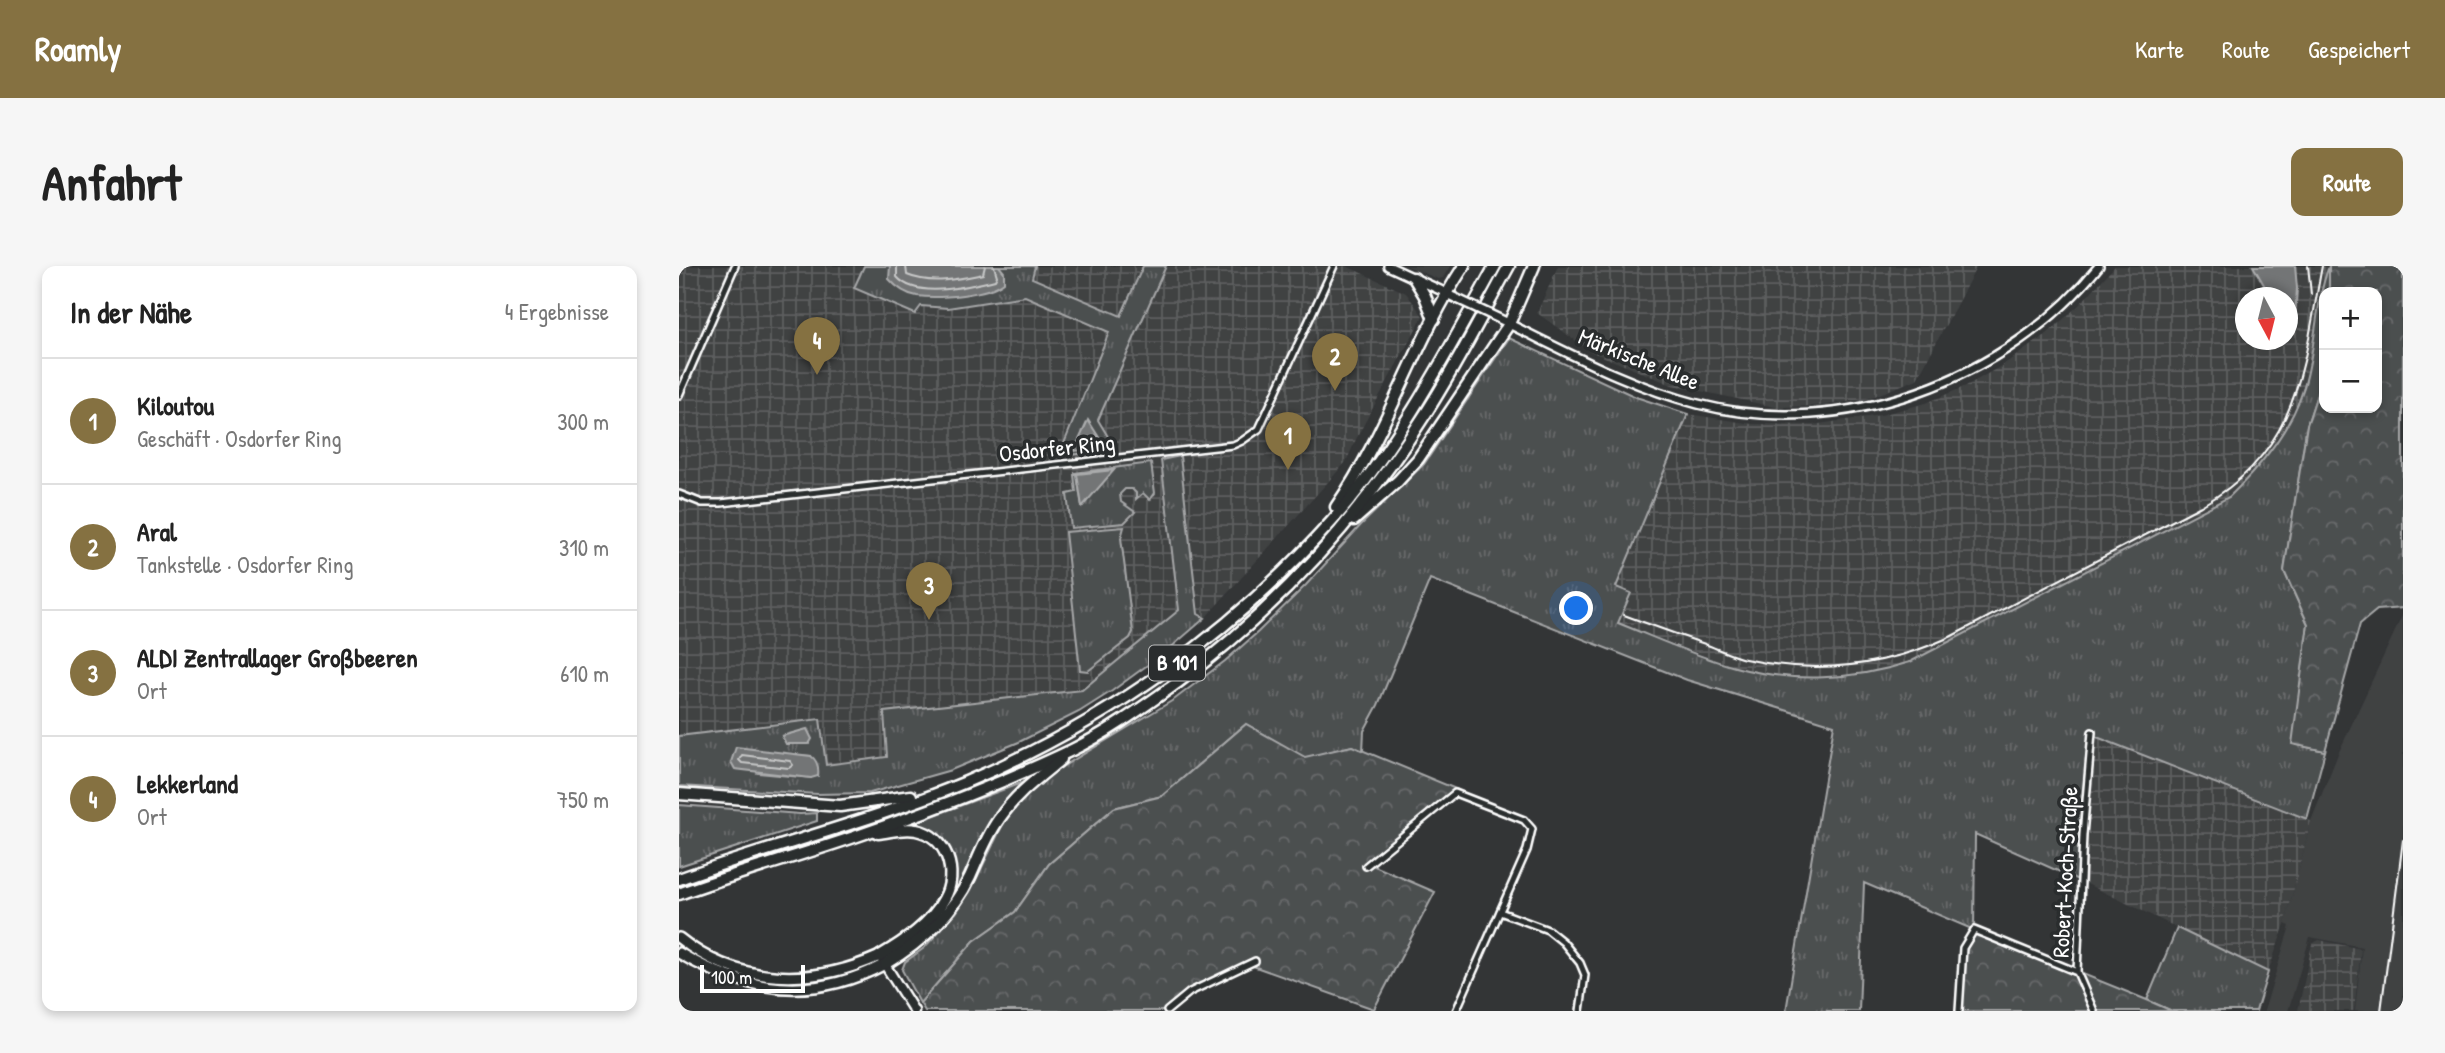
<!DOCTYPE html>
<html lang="de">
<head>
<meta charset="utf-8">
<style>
	body { margin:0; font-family:"Patrick Hand",sans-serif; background:#f6f6f6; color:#222 }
	.controls { position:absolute; right:21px; top:21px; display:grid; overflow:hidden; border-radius:14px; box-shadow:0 4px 10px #0003 }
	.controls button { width:63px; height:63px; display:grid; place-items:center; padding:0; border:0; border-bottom:2px solid #e0e0e0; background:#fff; color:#222; font:35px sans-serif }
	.compass { position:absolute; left:1556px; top:21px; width:63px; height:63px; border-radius:50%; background:#fff; box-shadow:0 4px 10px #0003; rotate:173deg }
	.scale { position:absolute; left:21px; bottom:18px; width:105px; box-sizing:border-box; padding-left:7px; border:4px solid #fff; border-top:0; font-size:19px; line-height:24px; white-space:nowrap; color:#fff; -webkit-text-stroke:5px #2a2d2e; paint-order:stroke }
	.you { position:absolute; left:898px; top:343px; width:24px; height:24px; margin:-18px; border:5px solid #fff; border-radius:50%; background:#1a73e8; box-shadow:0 0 0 10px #1a73e833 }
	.badge { display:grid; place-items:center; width:46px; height:46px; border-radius:50%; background:#857141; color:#fff; font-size:23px; font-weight:700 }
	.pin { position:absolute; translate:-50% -58px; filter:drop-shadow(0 2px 4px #0008) }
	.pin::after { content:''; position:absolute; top:37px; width:24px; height:21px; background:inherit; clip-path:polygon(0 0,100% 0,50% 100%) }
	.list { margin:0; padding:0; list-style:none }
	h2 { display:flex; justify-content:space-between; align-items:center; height:91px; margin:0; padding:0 28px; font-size:30px }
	h2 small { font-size:23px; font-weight:400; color:#767676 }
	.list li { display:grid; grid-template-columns:46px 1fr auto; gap:21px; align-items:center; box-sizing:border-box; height:126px; padding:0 28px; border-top:2px solid #e0e0e0 }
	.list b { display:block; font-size:26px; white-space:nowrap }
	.list p { margin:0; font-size:23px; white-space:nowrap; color:#767676 }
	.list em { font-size:23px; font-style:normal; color:#767676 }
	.map { position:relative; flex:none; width:1724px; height:745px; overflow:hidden; border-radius:14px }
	header { display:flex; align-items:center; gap:42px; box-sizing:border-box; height:98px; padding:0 35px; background:#857141; color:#fff }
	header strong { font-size:33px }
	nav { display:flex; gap:38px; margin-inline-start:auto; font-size:24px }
	.intro { display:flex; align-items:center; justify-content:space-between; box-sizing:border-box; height:168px; padding:0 42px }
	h1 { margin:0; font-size:49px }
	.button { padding:18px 32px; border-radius:14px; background:#857141; color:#fff; font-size:24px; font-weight:700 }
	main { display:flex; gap:42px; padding:0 42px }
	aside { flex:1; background:#fff; border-radius:14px; box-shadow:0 4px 10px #0003 }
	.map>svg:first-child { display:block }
	.built { fill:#404243 }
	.industrial { fill:url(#industrial-grid); fill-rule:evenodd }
	.grass { fill:url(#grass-tufts); stroke:#a6a7a8; stroke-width:2; fill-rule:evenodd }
	.forest { fill:url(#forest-crowns); stroke:#a6a7a8; stroke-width:2 }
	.water { fill:#737576; stroke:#abacad; stroke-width:2 }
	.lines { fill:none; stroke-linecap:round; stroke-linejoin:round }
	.shore { stroke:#c7c8c8; stroke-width:2 }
	.minor-casing { stroke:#fff; stroke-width:10 }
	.tertiary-casing { stroke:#fff; stroke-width:12 }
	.secondary-casing { stroke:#fff; stroke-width:13 }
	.primary-casing { stroke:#fff; stroke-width:14 }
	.trunk-casing { stroke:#fff; stroke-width:15 }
	.minor { stroke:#2a2d2e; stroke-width:5 }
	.tertiary { stroke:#2a2d2e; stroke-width:7 }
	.secondary { stroke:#2a2d2e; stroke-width:8 }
	.primary { stroke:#2a2d2e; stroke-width:9 }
	.trunk { stroke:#2a2d2e; stroke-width:10 }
	.rail { stroke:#fff; stroke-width:2 }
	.tertiary-bridge-casing { stroke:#fff; stroke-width:12; stroke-linecap:butt }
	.tertiary-bridge { stroke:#2a2d2e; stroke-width:7 }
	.labels { text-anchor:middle; stroke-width:7; stroke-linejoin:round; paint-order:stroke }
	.shield { fill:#2a2d2e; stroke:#bfc0c0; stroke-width:2 }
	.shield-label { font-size:21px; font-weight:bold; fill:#fff }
	.street-label { font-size:23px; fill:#fff; stroke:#2a2d2e }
</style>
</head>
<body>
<header>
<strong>Roamly</strong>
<nav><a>Karte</a><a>Route</a><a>Gespeichert</a></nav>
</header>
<div class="intro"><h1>Anfahrt</h1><a class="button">Route</a></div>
<main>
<aside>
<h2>In der Nähe<small>4 Ergebnisse</small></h2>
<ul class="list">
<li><span class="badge">1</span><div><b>Kiloutou</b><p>Geschäft · Osdorfer Ring</p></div><em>300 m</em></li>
<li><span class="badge">2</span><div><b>Aral</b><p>Tankstelle · Osdorfer Ring</p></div><em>310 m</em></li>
<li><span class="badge">3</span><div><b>ALDI Zentrallager Großbeeren</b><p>Ort</p></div><em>610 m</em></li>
<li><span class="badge">4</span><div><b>Lekkerland</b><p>Ort</p></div><em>750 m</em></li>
</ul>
</aside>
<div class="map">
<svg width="1724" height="745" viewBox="0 0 1724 745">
	<defs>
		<pattern id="industrial-grid" width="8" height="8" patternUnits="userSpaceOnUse" patternTransform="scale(1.75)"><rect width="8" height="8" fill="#404243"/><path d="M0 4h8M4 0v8" fill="none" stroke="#5d5e5f"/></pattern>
		<pattern id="grass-tufts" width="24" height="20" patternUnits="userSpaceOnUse" patternTransform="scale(1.75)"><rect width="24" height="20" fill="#4c4f50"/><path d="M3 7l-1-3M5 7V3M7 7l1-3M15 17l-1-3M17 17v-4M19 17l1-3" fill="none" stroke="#67696a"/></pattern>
		<pattern id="forest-crowns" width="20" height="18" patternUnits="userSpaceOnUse" patternTransform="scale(1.75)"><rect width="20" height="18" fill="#4c4f50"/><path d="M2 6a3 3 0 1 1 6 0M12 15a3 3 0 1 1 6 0" fill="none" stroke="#67696a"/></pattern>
	</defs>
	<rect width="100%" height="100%" fill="#333536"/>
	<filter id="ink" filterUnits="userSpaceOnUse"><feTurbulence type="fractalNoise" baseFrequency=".0143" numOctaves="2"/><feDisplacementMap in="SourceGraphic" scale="14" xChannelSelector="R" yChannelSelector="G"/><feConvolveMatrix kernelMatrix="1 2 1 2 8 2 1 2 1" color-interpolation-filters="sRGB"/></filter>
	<g filter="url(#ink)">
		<!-- built -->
		<g class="built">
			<path d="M728 0H771L764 12 759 13Z"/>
			<path d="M1724 348V745H1676L1683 681 1631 671 1609 745H1585L1611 660 1606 658 1632 555 1659 488Z"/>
		</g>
		<!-- industrial -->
		<g class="industrial">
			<path d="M0 0H667L727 27 744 50 678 171 667 196 526 352 500 344 403 424 205 446 208 491 146 499 141 453 0 469Z"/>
			<path d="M879 0H1298L1238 113 1188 133 1142 140 1096 141 993 119 913 86 858 47Z"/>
			<path d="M1436 0H1649L1625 121 1604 168 1571 210 1550 231 1249 387 1231 396 1204 405 1146 412 1084 407 1055 401 939 357 936 321 1009 148 1073 158 1133 159 1202 149 1247 137 1287 120 1324 99 1368 68 1401 38ZM1566 32H1608V74H1566Z"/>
			<path d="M1416 471 1632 555 1606 658 1589 706 1404 616 1409 569 1413 478Z"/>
			<path d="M1640 674 1682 683 1675 745H1619L1633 678Z"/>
		</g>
		<!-- grass -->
		<g class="grass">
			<path d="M185 0H356L353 12 442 50 464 0H487L419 154 437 184 380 190 430 66 346 30 269 42 242 40 236 48 175 22Z"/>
			<path d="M1650 0V26H1645V107L1628 159 1605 305 1629 358 1614 478 1646 485 1628 553 1410 468 1400 566 1399 614 1296 568 1295 664 1185 617 1180 745H1107L1155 459 1008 414 751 313 699 439 685 465 684 485 673 480 626 492 567 458 483 530 435 542 370 598 336 646 295 675 241 737 223 704 226 696 245 682 277 647 292 624 327 552 346 529 368 510 496 433 546 395 579 366 627 319 682 259 745 198 830 72 957 131 1009 148 937 321 952 327 939 357C977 372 1016 390 1056 401 1113 417 1175 414 1231 396L1550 231C1582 200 1612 164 1625 121 1637 82 1636 37 1650 0Z"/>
			<path d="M501 190 519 348 526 352 489 384 433 425 400 446 340 476 272 504 191 527 138 528 0 520V470L141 453 147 499 208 491 205 446 403 424 500 344 482 194ZM117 489 132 490V512L80 507Z"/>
			<path d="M472 197 476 227 471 234 464 227 457 233V227L453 223H446L441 228 442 236 456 246 445 257 392 262 388 228 397 226 395 209H398L403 240 434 204 395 207Z"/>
			<path d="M445 261 442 272 454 366 451 372 409 405 401 404 386 266Z"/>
			<path d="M342 517 315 549 274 633 263 647 236 671C247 658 265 644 272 629 289 593 262 569 232 558Z"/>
			<path d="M0 539 121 548 138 547V555L0 600Z"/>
			<path d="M1498 662 1589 706 1577 745H1493L1468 734Z"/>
		</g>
		<!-- forest -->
		<g class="forest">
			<path d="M1650 0H1724V342L1698 344 1681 358 1646 485 1613 478 1629 358 1605 305 1628 159 1645 107V142H1698V26H1650Z"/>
			<path d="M567 458 626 491 673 480 777 523 686 596 756 626 695 743 574 700 567 701 511 726 489 745H246L241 737 295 675 336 646 370 598 435 542 483 530Z"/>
			<path d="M1295 664 1468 734 1493 745H1282L1287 683Z"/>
		</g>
		<!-- water -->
		<g class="water">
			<path d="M211 0H320L325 6V16C309 29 259 33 238 30 226 28 218 22 210 13Z"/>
			<path d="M1574 0H1616L1618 22 1615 67 1609 66 1608 32 1592 31Z"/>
			<path d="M409 154 426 181 395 185Z"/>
			<path d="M435 204 403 241 398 208Z"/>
			<path d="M128 463 133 473 130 478H107L103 470Z"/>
			<path d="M57 481 132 490C139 495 140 502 139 510L132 512 56 503 52 496Z"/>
		</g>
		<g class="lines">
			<!-- shore -->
			<g class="shore">
				<path d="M218 0V11C238 34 290 20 316 14L318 10 315 0"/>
				<path d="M227 0 228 9C252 19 280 13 304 8L306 0"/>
				<path d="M63 489 111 495 114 499 110 502 63 497 60 494Z"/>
			</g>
			<!-- minor casing -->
			<g class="minor-casing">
				<g id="minor">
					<path d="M0 129 56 0"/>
					<path d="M0 228 23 237H42L554 179 563 175 580 163 655 0"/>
					<path d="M1413 466 1404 569 1398 706 1415 745"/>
					<path d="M687 600 776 527 845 554 853 563 848 584 777 745"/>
					<path d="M821 646 869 664 884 676 901 697 906 709 901 745"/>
					<path d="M488 745 511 726 576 695"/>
					<path d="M1280 745 1284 682 1295 664 1398 706"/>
				</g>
			</g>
			<!-- tertiary casing -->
			<g class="tertiary-casing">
				<g id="tertiary">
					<path d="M709 0 772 29"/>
					<path d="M828 57C890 87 952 121 1019 138 1163 175 1328 115 1420 0"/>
				</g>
			</g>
			<!-- secondary casing -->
			<g class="secondary-casing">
				<path id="secondary" d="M203 694 235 745"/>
			</g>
			<!-- primary casing -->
			<g class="primary-casing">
				<g id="primary">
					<path d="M0 672C59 720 134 720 201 690"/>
					<path d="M0 687C68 727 134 736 206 698"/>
				</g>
			</g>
			<!-- trunk casing -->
			<g class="trunk-casing">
				<g id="trunk">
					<path d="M735 12 746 30 755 53"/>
					<path d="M657 241C709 166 735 76 785 0"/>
					<path d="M675 254 719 215 739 193 830 58 855 0"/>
					<path d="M0 528 161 540 232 530"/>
					<path d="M199 567C211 566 225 561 237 564 268 570 280 607 265 633 252 658 225 676 201 690"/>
					<path d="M0 613C95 579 194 555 287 516 427 457 552 368 653 255 718 182 769 85 816 0"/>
					<path d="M0 628C60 606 121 590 181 569 253 544 324 517 393 484 430 466 464 441 498 417 597 344 681 251 747 147 778 99 803 49 830 0"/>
					<path d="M206 698C241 677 273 649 291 611 300 591 307 571 320 553 337 528 359 512 382 493"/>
				</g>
			</g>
			<!-- minor -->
			<use href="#minor" class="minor"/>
			<!-- tertiary -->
			<use href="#tertiary" class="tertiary"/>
			<!-- secondary -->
			<use href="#secondary" class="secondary"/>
			<!-- primary -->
			<use href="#primary" class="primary"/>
			<!-- trunk -->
			<use href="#trunk" class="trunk"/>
			<!-- rail -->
			<g class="rail">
				<path d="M1629 0 1632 28"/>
				<path d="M945 349C972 359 999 369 1026 378 1039 383 1053 390 1066 393 1138 409 1205 401 1271 371L1522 240C1621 185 1624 100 1643 0"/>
				<path d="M1702 745 1724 574"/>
			</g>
			<!-- tertiary-bridge casing -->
			<g class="tertiary-bridge-casing">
				<path id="tertiary-bridge" d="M772 30 825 55"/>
			</g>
			<!-- tertiary-bridge -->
			<use href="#tertiary-bridge" class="tertiary-bridge"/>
		</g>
	</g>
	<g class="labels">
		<!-- shield labels -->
		<rect class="shield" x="470" y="379.5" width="56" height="35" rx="5"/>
		<g class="shield-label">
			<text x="498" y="404">B 101</text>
		</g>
		<!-- street labels -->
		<g class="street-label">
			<text transform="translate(960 93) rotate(22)" y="8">Märkische Allee</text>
			<text transform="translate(378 182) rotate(-6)" y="8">Osdorfer Ring</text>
			<text transform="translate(1386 606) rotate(-87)" y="8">Robert-Koch-Straße</text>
		</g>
	</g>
</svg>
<div class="controls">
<button>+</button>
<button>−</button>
</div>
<svg class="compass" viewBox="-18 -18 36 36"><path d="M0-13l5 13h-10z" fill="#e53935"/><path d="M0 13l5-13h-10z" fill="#767676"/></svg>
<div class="scale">100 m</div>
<div class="you"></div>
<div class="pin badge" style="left:609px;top:204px">1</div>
<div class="pin badge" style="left:656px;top:125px">2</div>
<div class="pin badge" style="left:250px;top:354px">3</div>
<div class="pin badge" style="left:138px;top:109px">4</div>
</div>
</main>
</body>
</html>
